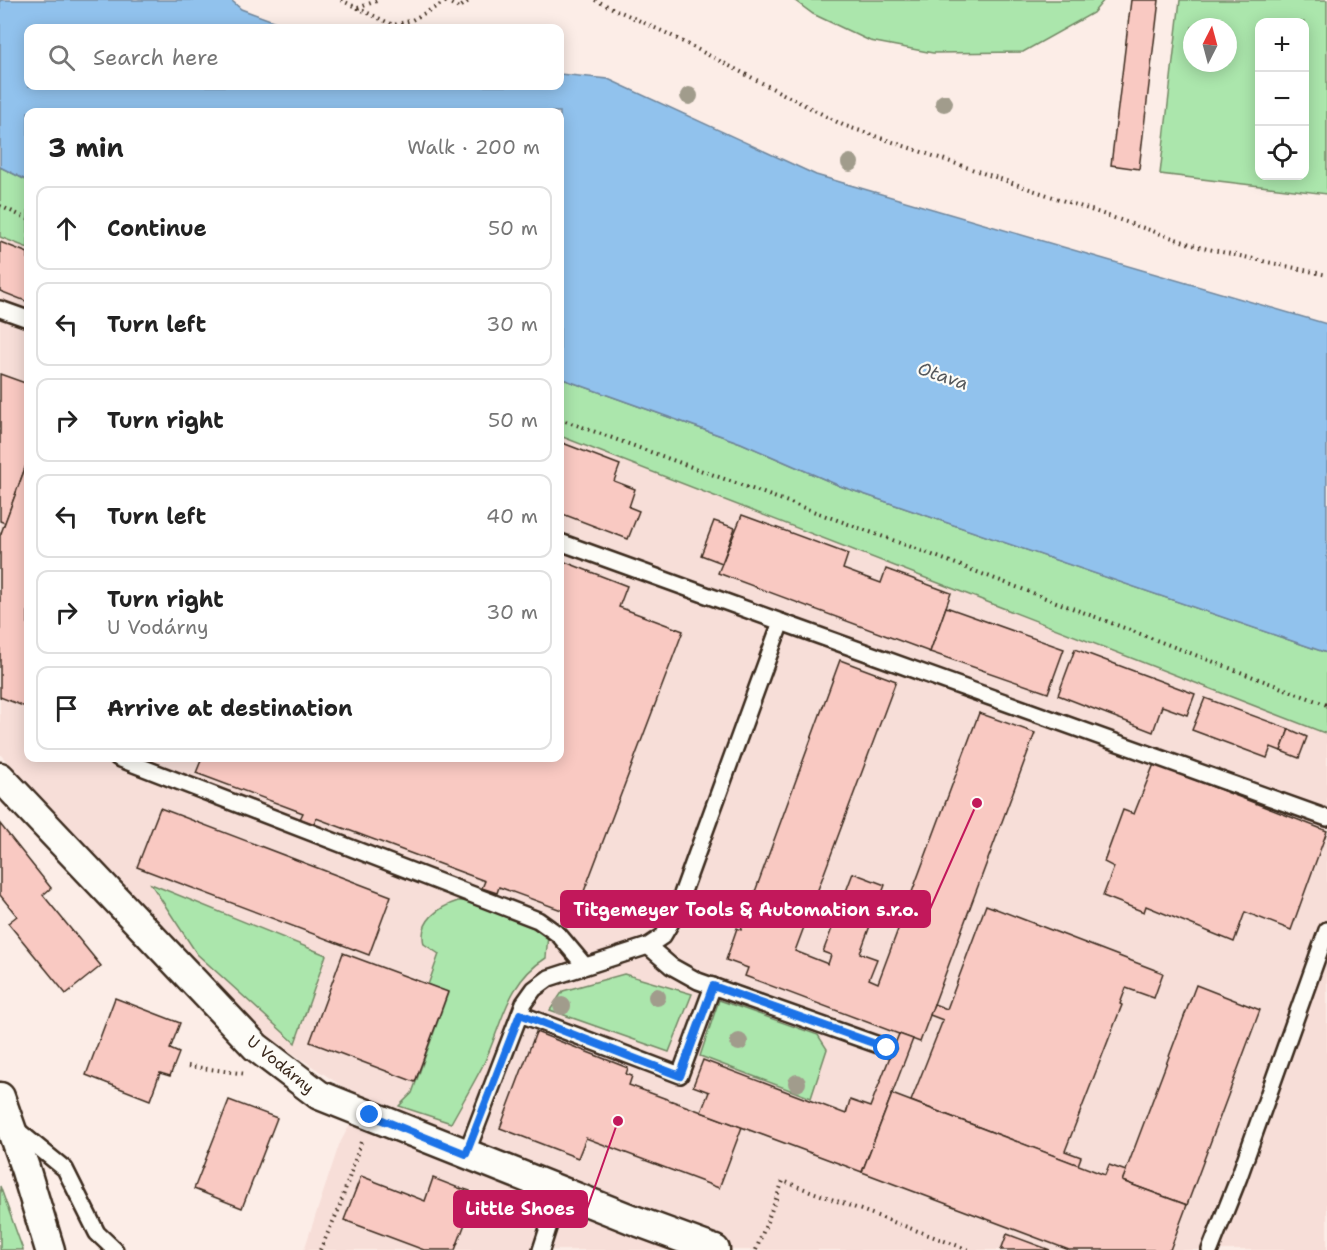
<!DOCTYPE html>
<html lang="en">
<head>
<meta charset="utf-8">
<style>
	body { margin:0; font-family:"Shantell Sans",sans-serif; background:#f6f6f6; color:#222 }
	.controls { position:absolute; right:18px; top:18px; display:grid; overflow:hidden; border-radius:12px; box-shadow:0 3px 15px #0003 }
	.controls button { width:54px; height:54px; display:grid; place-items:center; padding:0; border:0; border-bottom:2px solid #e0e0e0; background:#fff; color:#222; font:30px sans-serif }
	.compass { position:absolute; left:1183px; top:18px; width:54px; height:54px; border-radius:50%; background:#fff; box-shadow:0 3px 15px #0003; rotate:6deg }
	.stop { position:absolute; width:18px; height:18px; margin:-14px; border:4px solid #1a73e8; border-radius:50%; background:#fff }
	.stop.end { background:#1a73e8; border-color:#fff; box-shadow:0 2px 6px #0008 }
	.list { margin:0; padding:0; list-style:none }
	h2 { display:flex; justify-content:space-between; align-items:center; height:78px; margin:0; padding:0 24px; font-size:26px }
	h2 small { font-size:20px; font-weight:400; color:#767676 }
	.list li { display:grid; grid-template-columns:39px 1fr auto; gap:18px; align-items:center; box-sizing:border-box; height:84px; margin:0 12px 12px; padding:0 12px; border:2px solid #e0e0e0; border-radius:12px }
	.list b { display:block; font-size:22px; white-space:nowrap }
	.list p { margin:0; font-size:20px; white-space:nowrap; color:#767676 }
	.list em { font-size:20px; font-style:normal; color:#767676 }
	.icon { flex:none; width:33px; height:33px; fill:none; stroke:currentColor; stroke-width:2; stroke-linecap:round; stroke-linejoin:round }
	.map { position:relative; flex:none; width:1327px; height:1250px; overflow:hidden }
	.search { position:absolute; background:#fff; box-shadow:0 3px 15px #0003; left:24px; top:24px; width:540px; height:66px; display:flex; align-items:center; gap:15px; box-sizing:border-box; padding:0 21px; border-radius:12px; color:#767676; font-size:22px }
	.panel { position:absolute; background:#fff; box-shadow:0 3px 15px #0003; left:24px; top:108px; width:540px; height:654px; border-radius:12px }
	.map>svg:first-child { display:block }
	.built { fill:#f7ded8 }
	.green { fill:#abe6ac; stroke:#738865; stroke-width:1.5; fill-rule:evenodd }
	.water { fill:#91c2ed; stroke:#6f859a; stroke-width:1.5 }
	.building { fill:#f9c9c2; stroke:#3b2a1e; stroke-width:1.5 }
	.lines { fill:none; stroke-linecap:round; stroke-linejoin:round }
	.lane-casing { stroke:#3b2a1e; stroke-width:20 }
	.street-casing { stroke:#3b2a1e; stroke-width:33 }
	.path { stroke:#3b2a1e; stroke-width:4; stroke-dasharray:1.5 4.5; stroke-linecap:butt }
	.lane { stroke:#fdfcf7; stroke-width:15 }
	.street { stroke:#fdfcf7; stroke-width:28 }
	.tree { fill:#a19c8c }
	.route { stroke:#1a73e8; stroke-width:8 }
	.labels { text-anchor:middle; stroke-width:4.5; stroke-linejoin:round; paint-order:stroke }
	.street-label { font-size:16px; fill:#3b2a1e; stroke:#fdfcf7 }
	.water-label { font-size:18px; font-style:italic; fill:#55585c; stroke:#fdfcf7 }
	.leader { fill:none; stroke:#c2185b; stroke-width:2 }
	.callout-dot { fill:#c2185b; stroke:#fdfcf7; stroke-width:2 }
	.callout { fill:#c2185b; stroke:#c2185b; stroke-width:2 }
	.callout-label { font-size:18px; text-anchor:middle; font-weight:bold; fill:#fff }
</style>
</head>
<body>
<div class="map">
<svg width="1327" height="1250" viewBox="0 0 1327 1250">
	<rect width="100%" height="100%" fill="#fcede7"/>
	<filter id="ink" filterUnits="userSpaceOnUse"><feTurbulence type="fractalNoise" baseFrequency=".0167" numOctaves="2"/><feDisplacementMap in="SourceGraphic" scale="12" xChannelSelector="R" yChannelSelector="G"/><feConvolveMatrix kernelMatrix="1 2 1 2 8 2 1 2 1" color-interpolation-filters="sRGB"/></filter>
	<g filter="url(#ink)">
		<!-- built -->
		<path class="built" d="M0 237 28 248V758H560V436L1327 734V1250H304L339 1145 363 1100 265 1035 0 754Z"/>
		<!-- green -->
		<g class="green">
			<path d="M794 0H1104L1093 13 1023 52 933 53 870 41 813 14Z"/>
			<path d="M1180 0H1327V194L1160 174ZM1304 22V176H1260V22ZM1192 27H1228V63H1192Z"/>
			<path d="M0 167 28 181V248L0 237Z"/>
			<path d="M560 378 741 443 840 486 1327 653V734L560 436Z"/>
			<path d="M151 884 326 955 295 1043 197 954Z"/>
			<path d="M458 901H471L548 934 546 958C506 983 503 1023 484 1063 474 1083 462 1103 451 1123L399 1106 412 1093 448 993 428 985 439 954 424 944C418 921 439 907 458 901Z"/>
			<path d="M624 974 692 994 669 1052 550 1010 563 991Z"/>
			<path d="M719 1000 818 1035 827 1049 811 1098 700 1056Z"/>
			<path d="M0 1186 23 1250H0Z"/>
		</g>
		<!-- water -->
		<path class="water" d="M0 0H231L241 9 292 28H28V86H560V74L608 79 816 175 1327 324V653L840 486 741 443 560 378V112H28V181L0 167Z"/>
		<!-- building -->
		<g class="building">
			<path d="M1131 0H1159L1139 169 1111 165Z"/>
			<path d="M0 242 28 253V302L0 291Z"/>
			<path d="M0 374 28 384V460L5 523 0 521Z"/>
			<path d="M560 442 620 465 614 481 635 489 629 507 639 511 628 539 560 513Z"/>
			<path d="M28 460V708L0 697V536Z"/>
			<path d="M742 515 848 554 843 569 881 583 886 569 951 593 930 652 718 573Z"/>
			<path d="M714 521 735 528 722 563 701 555Z"/>
			<path d="M560 560 627 586 619 607 683 631 575 915 499 887 497 893 482 888 485 881 316 818 314 824 300 819 303 813 196 773 202 758H560Z"/>
			<path d="M946 607 1064 649 1048 693 930 652Z"/>
			<path d="M1075 649 1195 694 1187 715 1162 706 1153 732 1058 695Z"/>
			<path d="M840 660 896 681 795 951 828 964 831 955 823 952 853 873 885 885 860 953 877 959 869 979 878 983 979 713 1035 733 920 1042 745 976 748 968 726 960 737 928 741 930Z"/>
			<path d="M1205 698 1289 729 1281 751 1271 747 1267 758 1192 730Z"/>
			<path d="M1289 729 1307 737 1299 758 1281 751Z"/>
			<path d="M1154 764 1327 831 1291 930 1245 912 1234 942 1146 906 1144 912 1103 896 1114 867 1104 862 1123 810 1134 814Z"/>
			<path d="M160 808 391 896 369 955 137 867Z"/>
			<path d="M0 824 51 888 43 895 101 966 66 994 8 923 17 916 0 895Z"/>
			<path d="M986 905 1163 973 1154 998 1126 988 1120 1004 1122 1005 1065 1151 1081 1157 1078 1165 911 1101 943 1020 930 1015 934 1004 947 1009Z"/>
			<path d="M343 953 448 992 415 1082 310 1042Z"/>
			<path d="M1196 985 1260 1010 1187 1205 1122 1181Z"/>
			<path d="M115 998 180 1023 170 1049 179 1053 170 1076 160 1073 150 1100 86 1075Z"/>
			<path d="M536 1032 628 1068 626 1074 632 1076 629 1085 742 1127 719 1188 586 1138 578 1158 500 1128Z"/>
			<path d="M899 1034 913 1039 862 1172 701 1112 709 1092 693 1086 703 1060 846 1114 850 1100 870 1107Z"/>
			<path d="M892 1094 1105 1175 1109 1165 1126 1171 1122 1181 1187 1205 1170 1250H1069L862 1172Z"/>
			<path d="M229 1100 277 1118 242 1208 194 1189Z"/>
			<path d="M361 1176 425 1201 433 1178 461 1189V1188L470 1191 469 1193 476 1195 455 1250H424L344 1220Z"/>
			<path d="M1007 1234 1050 1250H1001Z"/>
		</g>
		<g class="lines">
			<!-- lane casing -->
			<g class="lane-casing">
				<g id="lane">
					<path d="M0 309 28 319"/>
					<path d="M781 622 1327 818"/>
					<path d="M118 758 538 920 559 935 585 966"/>
					<path d="M648 946 671 966 698 981 887 1048"/>
					<path d="M520 1014 680 1075 713 986"/>
					<path d="M16 1129 65 1169 97 1233 115 1250"/>
					<path d="M466 1154 524 1003 534 989 549 978 648 946 663 936 673 919 781 622 560 542"/>
					<path d="M541 1250 560 1191"/>
					<path d="M1210 1250 1239 1177 1327 930"/>
				</g>
			</g>
			<!-- street casing -->
			<g class="street-casing">
				<g id="street">
					<path d="M0 777 256 1047 319 1095 631 1219 715 1250"/>
					<path d="M0 1097 25 1168 50 1250"/>
				</g>
			</g>
			<!-- path -->
			<g class="path">
				<path d="M341 0 393 25 410 21 447 1"/>
				<path d="M595 0 666 33 843 125 1199 247 1327 275"/>
				<path d="M446 1 459 8 470 0"/>
				<path d="M358 8 379 0"/>
				<path d="M0 206 28 219"/>
				<path d="M560 419 914 548 1327 705"/>
				<path d="M188 1066 246 1074"/>
				<path d="M320 1250 338 1211 362 1139"/>
				<path d="M756 1250 783 1181 969 1250"/>
			</g>
			<!-- lane -->
			<use href="#lane" class="lane"/>
			<!-- street -->
			<use href="#street" class="street"/>
		</g>
		<!-- trees -->
		<g class="tree">
			<circle cx="689" cy="96" r="9"/>
			<circle cx="944" cy="103" r="9"/>
			<circle cx="850" cy="163" r="9"/>
			<circle cx="657" cy="997" r="9"/>
			<circle cx="562" cy="1006" r="9"/>
			<circle cx="739" cy="1042" r="9"/>
			<circle cx="797" cy="1083" r="9"/>
		</g>
	</g>
	<g class="lines" filter="url(#ink)">
		<!-- route -->
		<path class="route" d="M370 1115 466 1154 520 1014 680 1076 713 986 887 1048"/>
	</g>
	<g class="labels">
		<!-- street labels -->
		<g class="street-label">
			<text transform="translate(281 1064) rotate(39)" y="6">U Vodárny</text>
		</g>
		<!-- water labels -->
		<g class="water-label">
			<text transform="translate(943 376) rotate(19)" y="6">Otava</text>
		</g>
	</g>
	<!-- callouts -->
	<path class="leader" d="M977 803L930 909M618 1121L587 1209"/>
	<g class="callout-dot">
		<circle cx="977" cy="803" r="6"/>
		<circle cx="618" cy="1121" r="6"/>
	</g>
	<g class="callout">
		<rect x="561" y="891" width="369" height="36" rx="6"/>
		<rect x="454" y="1191" width="133" height="36" rx="6"/>
	</g>
	<g class="callout-label">
		<text x="746" y="916">Titgemeyer Tools &amp; Automation s.r.o.</text>
		<text x="520" y="1215">Little Shoes</text>
	</g>
</svg>
<div class="controls">
<button>+</button>
<button>−</button>
<button><svg class="icon" aria-label="locate" viewBox="0 0 24 24"><circle cx="12" cy="12" r="6"/><path d="M12 2v4M12 18v4M2 12h4M18 12h4"/></svg></button>
</div>
<svg class="compass" viewBox="-18 -18 36 36"><path d="M0-13l5 13h-10z" fill="#e53935"/><path d="M0 13l5-13h-10z" fill="#767676"/></svg>
<div class="stop" style="left:887px;top:1048px"></div>
<div class="stop end" style="left:370px;top:1115px"></div>
<div class="search"><svg class="icon" aria-label="search" viewBox="0 0 24 24"><circle cx="10" cy="10" r="6"/><path d="M15 15l6 6"/></svg>Search here</div>
<section class="panel">
<h2>3 min<small>Walk · 200 m</small></h2>
<ul class="list">
<li><svg class="icon" aria-label="ahead" viewBox="0 0 24 24"><path d="M12 20V5M6 11l6-6 6 6"/></svg><div><b>Continue</b></div><em>50 m</em></li>
<li><svg class="icon" aria-label="left" viewBox="0 0 24 24"><path d="M17 20v-9H6M10 6l-5 5 5 5"/></svg><div><b>Turn left</b></div><em>30 m</em></li>
<li><svg class="icon" aria-label="right" viewBox="0 0 24 24"><path d="M7 20v-9h11M14 6l5 5-5 5"/></svg><div><b>Turn right</b></div><em>50 m</em></li>
<li><svg class="icon" aria-label="left" viewBox="0 0 24 24"><path d="M17 20v-9H6M10 6l-5 5 5 5"/></svg><div><b>Turn left</b></div><em>40 m</em></li>
<li><svg class="icon" aria-label="right" viewBox="0 0 24 24"><path d="M7 20v-9h11M14 6l5 5-5 5"/></svg><div><b>Turn right</b><p>U Vodárny</p></div><em>30 m</em></li>
<li><svg class="icon" aria-label="arrive" viewBox="0 0 24 24"><path d="M6 21V4h12l-3 4 3 4H6"/></svg><div><b>Arrive at destination</b></div></li>
</ul>
</section>
</div>
</body>
</html>
